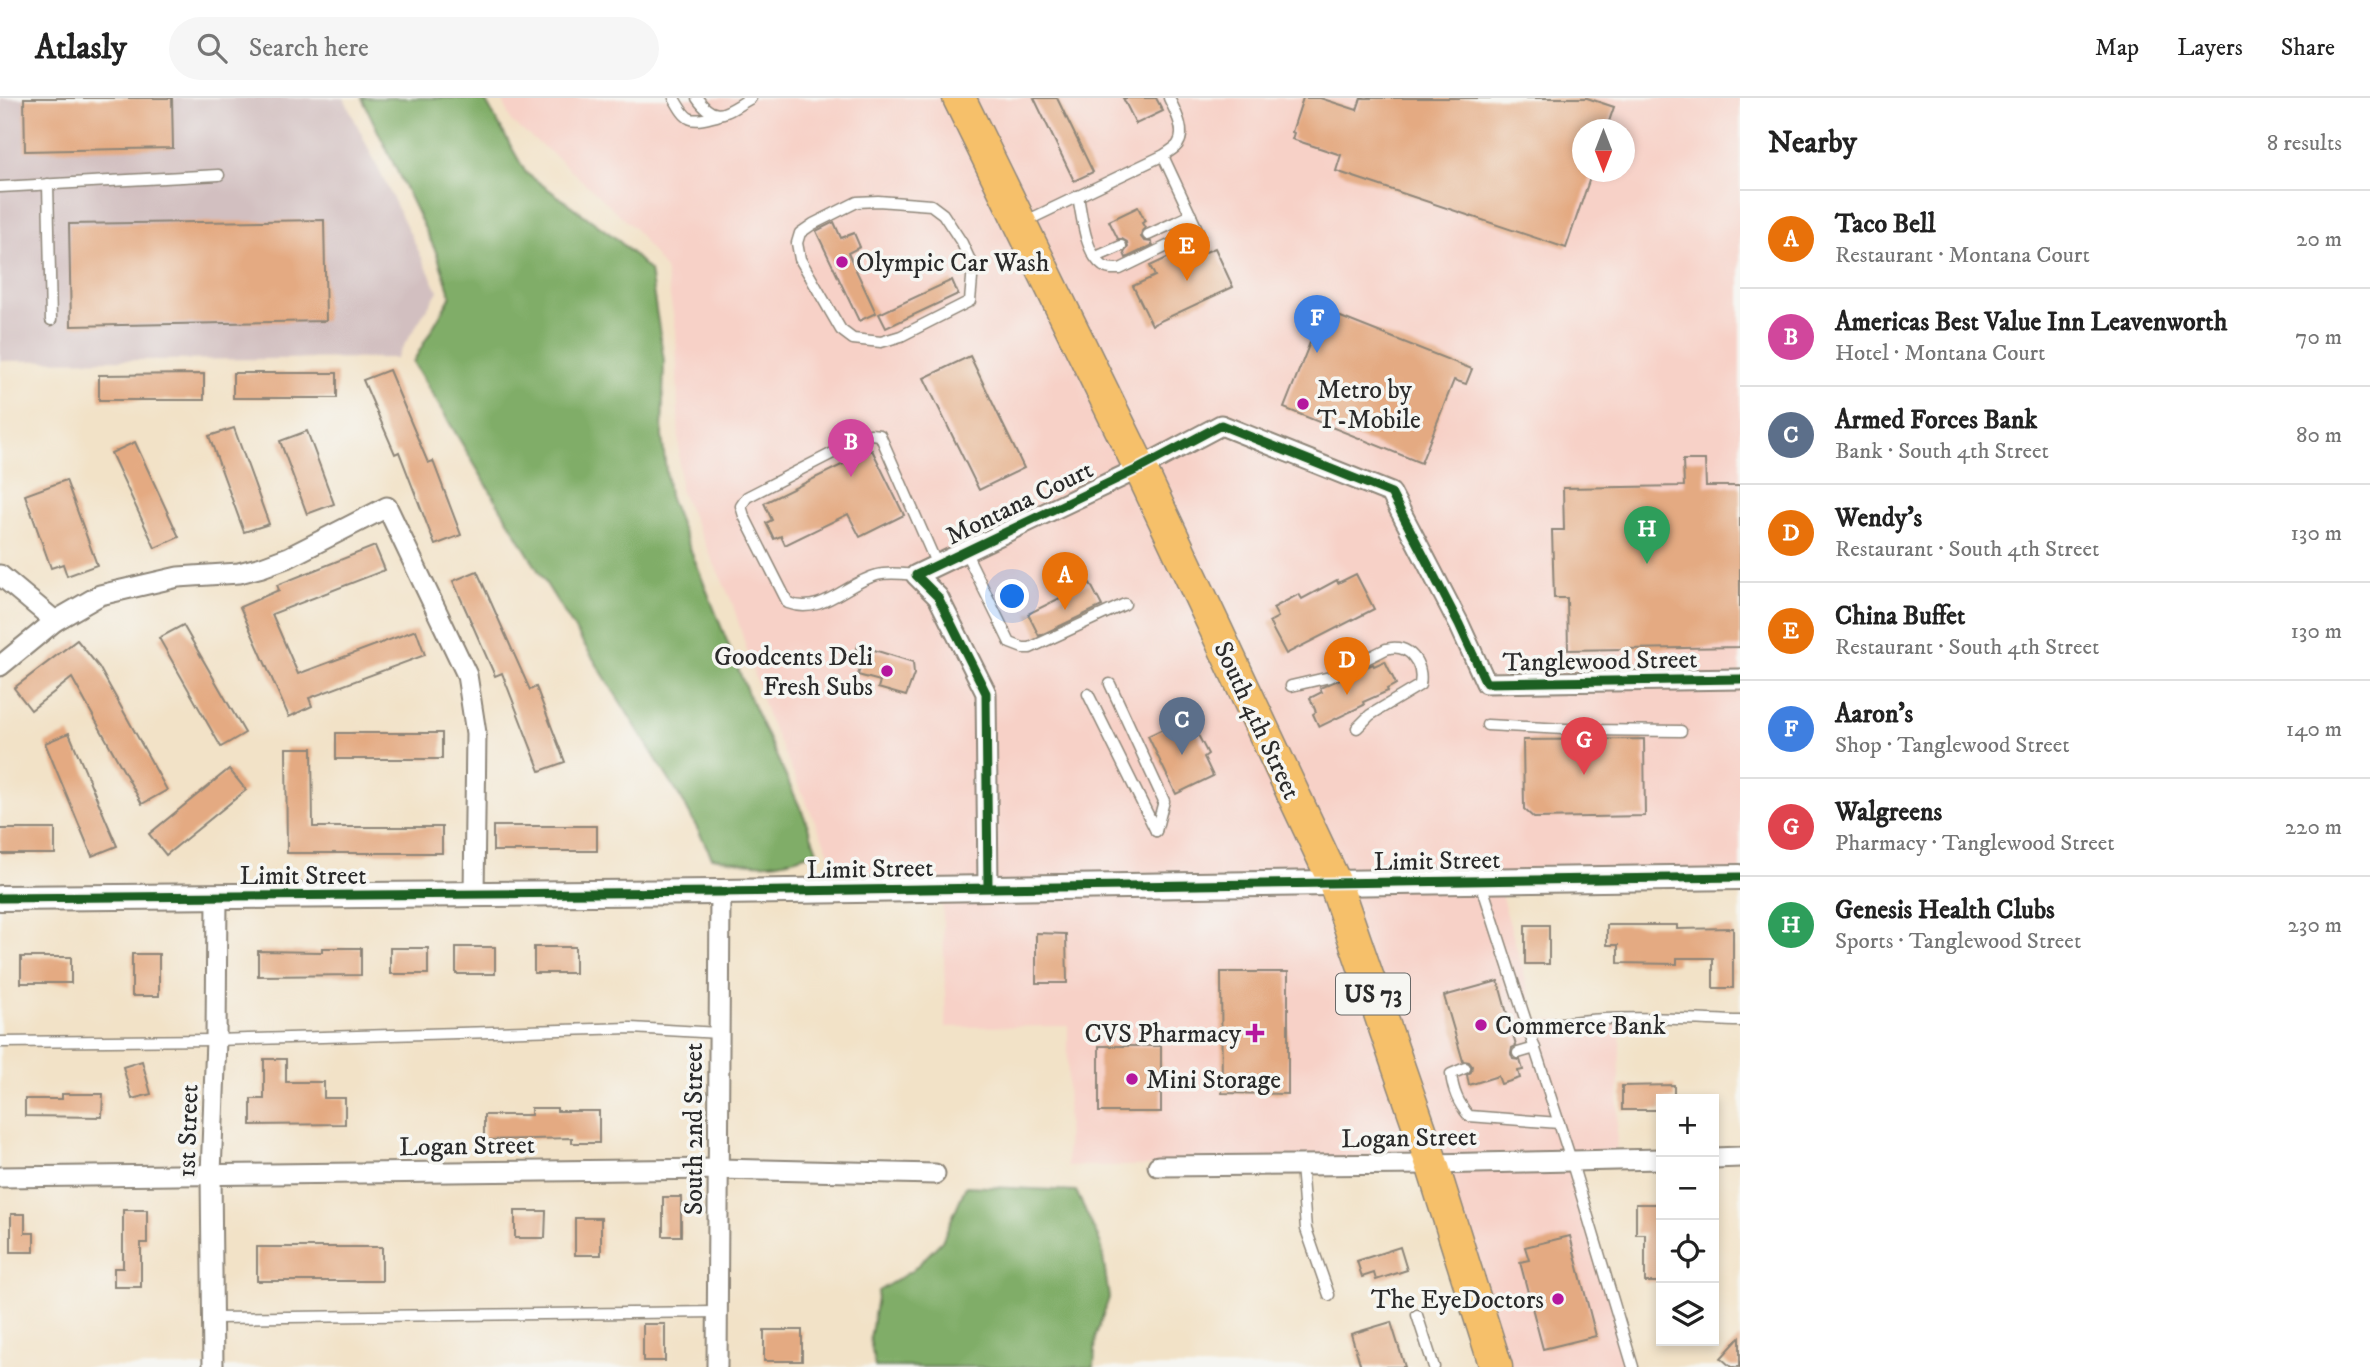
<!DOCTYPE html>
<html lang="en">
<head>
<meta charset="utf-8">
<style>
	body { margin:0; font-family:"IM FELL DW Pica",serif; background:#f6f6f6; color:#222 }
	.controls { position:absolute; right:21px; bottom:21px; display:grid; overflow:hidden; border-radius:0px; box-shadow:0 4px 10px #0003 }
	.controls button { width:63px; height:63px; display:grid; place-items:center; padding:0; border:0; border-bottom:2px solid #e0e0e0; background:#fff; color:#222; font:35px sans-serif }
	.compass { position:absolute; left:1572px; top:21px; width:63px; height:63px; border-radius:50%; background:#fff; box-shadow:0 4px 10px #0003; rotate:180deg }
	.you { position:absolute; left:1013px; top:499px; width:24px; height:24px; margin:-18px; border:5px solid #fff; border-radius:50%; background:#1a73e8; box-shadow:0 0 0 10px #1a73e833 }
	.badge { display:grid; place-items:center; width:46px; height:46px; border-radius:50%; background:#0f766e; color:#fff; font-size:23px; font-weight:700 }
	.pin { position:absolute; translate:-50% -58px; filter:drop-shadow(0 2px 4px #0008) }
	.pin::after { content:''; position:absolute; top:37px; width:24px; height:21px; background:inherit; clip-path:polygon(0 0,100% 0,50% 100%) }
	.list { margin:0; padding:0; list-style:none }
	h2 { display:flex; justify-content:space-between; align-items:center; height:91px; margin:0; padding:0 28px; font-size:30px }
	h2 small { font-size:23px; font-weight:400; color:#767676 }
	.list li { display:grid; grid-template-columns:46px 1fr auto; gap:21px; align-items:center; box-sizing:border-box; height:98px; padding:0 28px; border-top:2px solid #e0e0e0 }
	.list b { display:block; font-size:26px; white-space:nowrap }
	.list p { margin:0; font-size:23px; white-space:nowrap; color:#767676 }
	.list em { font-size:23px; font-style:normal; color:#767676 }
	.icon { flex:none; width:38px; height:38px; fill:none; stroke:currentColor; stroke-width:2; stroke-linecap:round; stroke-linejoin:round }
	.map { position:relative; flex:none; width:1740px; height:1269px; overflow:hidden }
	header { display:flex; align-items:center; gap:42px; box-sizing:border-box; height:98px; padding:0 35px; background:#fff; border-bottom:2px solid #e0e0e0 }
	header strong { font-size:33px }
	nav { display:flex; gap:38px; margin-inline-start:auto; font-size:24px }
	.search { width:490px; height:63px; background:#f6f6f6; display:flex; align-items:center; gap:18px; box-sizing:border-box; padding:0 24px; border-radius:38px; color:#767676; font-size:26px }
	main { display:flex }
	aside { flex:1; background:#fff }
	.map>svg:first-child { display:block }
	.built { fill:#f7d1c7; fill-rule:evenodd }
	.industrial { fill:#d2bfc0 }
	.forest { fill:#80ad67; stroke:#566c49; stroke-width:2 }
	.building { fill:#e4aa82 }
	.lines { fill:none; stroke-linecap:round; stroke-linejoin:round }
	.service-casing { stroke:#8e8679; stroke-width:13 }
	.minor-casing { stroke:#8e8679; stroke-width:23 }
	.tertiary-casing { stroke:#8e8679; stroke-width:28 }
	.trunk-casing { stroke:#8e8679; stroke-width:35 }
	.service { stroke:#fff; stroke-width:10 }
	.minor { stroke:#fff; stroke-width:19 }
	.tertiary { stroke:#fff; stroke-width:24 }
	.trunk { stroke:#f6c06b; stroke-width:32 }
	.cycleway-casing { stroke:#f6f6f2; stroke-width:13 }
	.cycleway { stroke:#1b5e20; stroke-width:9 }
	.poi-dot { fill:#b5179e; stroke:#f6f6f2; stroke-width:2.5 }
	.labels { text-anchor:middle; stroke-width:7; stroke-linejoin:round; paint-order:stroke }
	.shield { fill:#f6f6f2; stroke:#686867; stroke-width:2 }
	.shield-label { font-size:24px; font-weight:bold; fill:#2b2b2b }
	.poi-label { font-size:26px; fill:#2b2b2b; stroke:#f6f6f2; text-anchor:start }
	.street-label { font-size:26px; fill:#2b2b2b; stroke:#f6f6f2 }
</style>
</head>
<body>
<header>
<strong>Atlasly</strong>
<div class="search"><svg class="icon" aria-label="search" viewBox="0 0 24 24"><circle cx="10" cy="10" r="6"/><path d="M15 15l6 6"/></svg>Search here</div>
<nav><a>Map</a><a>Layers</a><a>Share</a></nav>
</header>
<main>
<div class="map">
<svg width="1740" height="1269" viewBox="0 0 1740 1269">
	<rect width="100%" height="100%" fill="#f6f6f2"/>
	<filter id="ink" filterUnits="userSpaceOnUse"><feTurbulence type="fractalNoise" baseFrequency=".0143" numOctaves="2"/><feDisplacementMap in="SourceGraphic" scale="14" xChannelSelector="R" yChannelSelector="G"/><feConvolveMatrix kernelMatrix="1 2 1 2 8 2 1 2 1" color-interpolation-filters="sRGB"/></filter>
	<filter id="wash" filterUnits="userSpaceOnUse"><feTurbulence type="fractalNoise" baseFrequency=".00686" numOctaves="4" result="noise"/><feDisplacementMap in="SourceGraphic" scale="28" xChannelSelector="R" yChannelSelector="G"/><feGaussianBlur stdDeviation="1.57" result="paint"/><feColorMatrix in="noise" values="0 0 0 0 0 0 0 0 0 0 0 0 0 0 0 0 0 1.4 0 .05"/><feComposite in="paint" operator="in"/></filter>
	<g filter="url(#wash)">
		<rect width="100%" height="100%" fill="#f2e2c7"/>
		<!-- built -->
		<path class="built" d="M502 0H1740V779L1497 782 1537 921 1569 924 1621 922 1616 1061 1572 1062 1633 1269H1496L1432 1067 1067 1068 1068 928 946 929 942 790 846 792 768 620 732 504 680 392 676 232 665 172 635 131 554 57 511 24ZM1582 32H1624V74H1582Z"/>
		<!-- industrial -->
		<path class="industrial" d="M0 0H344L438 193 396 260 0 263Z"/>
		<!-- forest -->
		<g class="forest">
			<path d="M362 0H484L526 75 617 141 650 173 664 263 662 338 669 398 751 603 804 718 817 753C772 770 757 767 712 759L685 707 545 484 413 264 451 198 437 156Z"/>
			<path d="M966 1088 1076 1093 1101 1146 1109 1200 1096 1237 1094 1269H875L870 1241 878 1193 913 1172 942 1143Z"/>
		</g>
		<g id="blocks">
			<!-- building -->
			<g class="building">
				<path d="M24 0H172L173 50 25 53Z"/>
				<path d="M1034 0H1057L1093 74 1074 83Z"/>
				<path d="M1123 0H1156L1163 13 1136 26Z"/>
				<path d="M1303 0H1320L1357 12 1361 0H1587L1614 9 1606 32H1583V74H1592L1566 150 1336 73 1341 57 1292 41 1294 35 1292 34Z"/>
				<path d="M1138 109 1145 123 1142 125 1145 130 1142 133 1141 139 1144 143 1151 144 1153 147 1126 160 1124 155 1128 149 1127 144 1122 141H1118L1109 123Z"/>
				<path d="M324 122 326 223 71 228 69 126Z"/>
				<path d="M834 124 841 140 854 135 860 149 848 155 876 215 859 223 816 133Z"/>
				<path d="M1197 146 1201 156 1215 150 1233 189 1152 227 1133 188 1155 178 1150 168Z"/>
				<path d="M952 182 958 196 886 230 879 216Z"/>
				<path d="M1323 212 1472 271 1466 286 1454 282 1421 365 1284 310Z"/>
				<path d="M970 258 1024 370 979 392 924 280Z"/>
				<path d="M389 272 428 365 433 363 461 437 435 447 399 354 395 356 363 282Z"/>
				<rect x="233" y="275" width="104" height="25"/>
				<path d="M204 276V302H99V277Z"/>
				<path d="M234 330 269 426 244 434 209 338Z"/>
				<path d="M307 333 334 406 307 416 280 343Z"/>
				<path d="M135 344 179 439 155 450 111 355Z"/>
				<path d="M872 352 904 417 860 439 848 416 785 447 781 438 774 441 766 425 772 422 764 405Z"/>
				<path d="M1683 362H1705L1706 388H1740V549L1568 552 1567 500H1554L1552 432H1564L1563 390 1684 388Z"/>
				<path d="M66 382 97 467 67 478 63 466 51 470 25 397Z"/>
				<path d="M375 448 385 472 272 516 298 576 416 532 425 557 309 600 312 608 289 619 240 509 279 492 277 487Z"/>
				<path d="M477 473 530 592 536 589 565 664 540 673 502 575 495 578 453 483Z"/>
				<path d="M1356 476 1374 511 1286 556 1269 524 1278 519 1273 510 1299 496 1302 501 1337 482 1338 485Z"/>
				<path d="M1090 485 1102 508 1039 538 1028 516Z"/>
				<path d="M183 527 245 635 221 649 159 540Z"/>
				<path d="M77 542 99 569 167 692 142 706 72 580 31 612 14 590Z"/>
				<path d="M858 547 913 564 914 576 906 598 878 590 880 583 858 577 862 563 854 560Z"/>
				<path d="M1385 563 1396 586 1387 591 1388 593 1363 604 1364 607 1319 629 1313 616 1316 614 1310 600 1322 594 1320 590 1373 566 1374 568Z"/>
				<path d="M1184 621 1193 637 1197 635 1208 656 1204 659 1213 678 1176 696 1148 638Z"/>
				<path d="M69 635 117 748 92 758 45 645Z"/>
				<rect x="336" y="635" width="106" height="26"/>
				<path d="M1644 641 1645 718 1534 720 1524 711 1523 642Z"/>
				<path d="M286 650H312L313 729H442V755H287Z"/>
				<path d="M229 671 246 692 166 757 149 736Z"/>
				<rect x="493" y="728" width="104" height="25"/>
				<rect x="0" y="731" width="55" height="25"/>
				<rect x="1525" y="827" width="24" height="39"/>
				<path d="M1607 827H1677V831L1733 830V890H1713V860H1677V866L1618 865V847H1607Z"/>
				<path d="M1036 835 1066 836 1067 885H1036Z"/>
				<rect x="456" y="849" width="39" height="27"/>
				<rect x="534" y="849" width="41" height="26"/>
				<path d="M322 850H361V877L258 878V853L322 854Z"/>
				<rect x="390" y="850" width="38" height="26"/>
				<rect x="132" y="856" width="27" height="42"/>
				<rect x="21" y="859" width="50" height="26"/>
				<path d="M1221 874H1288V996L1222 995Z"/>
				<path d="M1498 883 1516 948 1512 950 1511 956 1513 961 1520 962 1523 972 1518 973 1520 980 1501 986 1498 978 1469 987 1467 977 1471 974 1472 968 1469 964 1463 963 1444 898Z"/>
				<rect x="1099" y="948" width="62" height="66"/>
				<path d="M264 961H286V984H324V1000H345V1026L251 1027V1001H264Z"/>
				<path d="M142 963 151 996 132 1001 123 969Z"/>
				<path d="M1674 987V1001H1661V1012H1622V988Z"/>
				<path d="M62 996H103L102 1019 25 1018V1001H62Z"/>
				<path d="M531 1010H557V1013H599V1045H572V1040L484 1042V1017H531Z"/>
				<rect x="663" y="1099" width="18" height="39"/>
				<path d="M1636 1106H1661V1184H1645V1136H1636Z"/>
				<path d="M123 1112H147V1145H141V1189H114V1170H123Z"/>
				<path d="M515 1113H546L545 1140H515Z"/>
				<path d="M11 1116H25V1135H34V1154H11Z"/>
				<rect x="575" y="1120" width="26" height="37"/>
				<path d="M1570 1138 1596 1238 1543 1251 1520 1164 1529 1162 1525 1149Z"/>
				<rect x="257" y="1149" width="125" height="34"/>
				<path d="M1400 1149 1407 1172 1376 1182 1374 1175 1362 1179 1357 1163Z"/>
				<path d="M1391 1224 1405 1269H1361L1351 1236Z"/>
				<rect x="643" y="1226" width="22" height="37"/>
				<rect x="764" y="1232" width="38" height="31"/>
				<path d="M1740 1239V1269H1731L1721 1260Z"/>
			</g>
		</g>
	</g>
	<g filter="url(#ink)">
		<use href="#blocks" fill-opacity="0" stroke="#8e8679" stroke-width="2"/>
		<g class="lines">
			<!-- service casing -->
			<g class="service-casing">
				<g id="service">
					<path d="M674 0C687 24 690 25 717 18"/>
					<path d="M697 0C716 28 727 13 751 0"/>
					<path d="M48 86 51 222"/>
					<path d="M0 89 219 77"/>
					<path d="M1078 98C1082 119 1085 155 1103 168 1108 172 1114 171 1120 171L1198 133 1163 58"/>
					<path d="M878 103 931 107 943 116 962 145 973 169 970 203 901 238 881 244 853 241 841 232 800 161 797 145 800 135 813 126 857 104Z"/>
					<path d="M1024 124 1164 57C1168 54 1176 50 1178 46 1187 33 1174 11 1169 0"/>
					<path d="M1148 137 1191 117"/>
					<path d="M1096 159 1121 148"/>
					<path d="M965 453 1010 545 1023 550H1030L1125 506"/>
					<path d="M916 477C904 476 889 474 877 477 846 485 822 518 788 505L744 418 741 408 747 399 870 336 880 337 937 467"/>
					<path d="M1110 586 1164 703 1156 733"/>
					<path d="M1291 588 1330 579 1386 551C1409 544 1424 566 1420 587L1370 617 1357 630"/>
					<path d="M1088 596 1156 733"/>
					<path d="M1487 627 1584 632 1681 633"/>
					<path d="M1481 785 1571 1062 1633 1269"/>
					<path d="M1529 931C1596 915 1671 921 1740 923"/>
					<path d="M0 944 216 942 631 930 719 935"/>
					<path d="M1518 955 1535 950"/>
					<path d="M1465 970 1451 976C1453 993 1458 1005 1469 1018L1559 1025"/>
					<path d="M1301 1067 1306 1131 1329 1197"/>
					<path d="M1417 1217 1434 1269"/>
					<path d="M212 1220 718 1214"/>
				</g>
			</g>
			<!-- minor casing -->
			<g class="minor-casing">
				<g id="minor">
					<path d="M0 477 55 523"/>
					<path d="M0 568 55 523 100 497 178 479 239 475 262 469 289 459 387 409 467 577 476 635 474 796"/>
					<path d="M988 789 986 595 938 499 916 477 1140 370 1221 327 1391 395 1459 526 1486 585 1740 581"/>
					<path d="M1714 1060 1740 1059"/>
					<path d="M1158 1068 1432 1066 1661 1061"/>
					<path d="M0 1079 719 1071 935 1076"/>
					<path d="M213 1269 211 1076 216 942 217 798"/>
					<path d="M717 1269 720 794"/>
				</g>
			</g>
			<!-- tertiary casing -->
			<g class="tertiary-casing">
				<path id="tertiary" d="M0 800 720 794 1740 779"/>
			</g>
			<!-- trunk casing -->
			<g class="trunk-casing">
				<path id="trunk" d="M959 0 1140 370 1335 785 1432 1066 1496 1269"/>
			</g>
			<!-- service -->
			<use href="#service" class="service"/>
			<!-- minor -->
			<use href="#minor" class="minor"/>
			<!-- tertiary -->
			<use href="#tertiary" class="tertiary"/>
			<!-- trunk -->
			<use href="#trunk" class="trunk"/>
			<!-- cycleway casing -->
			<g class="cycleway-casing">
				<g id="cycleway">
					<path d="M988 789 986 595 938 499 916 477 1140 370 1221 327 1391 395 1459 526 1486 585 1740 581"/>
					<path d="M0 800 720 794 1740 779"/>
				</g>
			</g>
			<!-- cycleway -->
			<use href="#cycleway" class="cycleway"/>
		</g>
	</g>
	<!-- markers -->
	<g class="poi-dot">
		<circle cx="842" cy="164" r="7"/>
		<circle cx="1303" cy="306" r="7"/>
		<circle cx="887" cy="573" r="7"/>
		<circle cx="1481" cy="927" r="7"/>
		<path d="M1251.5 924.5h7v7h7v7h-7v7h-7v-7h-7v-7h7z"/>
		<circle cx="1132" cy="981" r="7"/>
		<circle cx="1558" cy="1201" r="7"/>
	</g>
	<g class="labels">
		<!-- shield labels -->
		<rect class="shield" x="1336" y="875.5" width="74" height="41" rx="5"/>
		<g class="shield-label">
			<text x="1373" y="904">US 73</text>
		</g>
		<!-- poi labels -->
		<g class="poi-label">
			<text x="856" y="173">Olympic Car Wash</text>
			<text x="1317" y="300">Metro by<tspan x="1317" dy="30">T-Mobile</tspan></text>
			<text x="873" y="567" text-anchor="end">Goodcents Deli<tspan x="873" dy="30">Fresh Subs</tspan></text>
			<text x="1495" y="936">Commerce Bank</text>
			<text x="1241" y="944" text-anchor="end">CVS Pharmacy</text>
			<text x="1146" y="990">Mini Storage</text>
			<text x="1544" y="1210" text-anchor="end">The EyeDoctors</text>
		</g>
		<!-- street labels -->
		<g class="street-label">
			<text transform="translate(1019 404) rotate(-26)" y="9">Montana Court</text>
			<text transform="translate(1600 562) rotate(-1)" y="9">Tanglewood Street</text>
			<text transform="translate(1258 622) rotate(65)" y="9">South 4th Street</text>
			<text transform="translate(1437 762) rotate(-1)" y="9">Limit Street</text>
			<text transform="translate(870 770) rotate(-1)" y="9">Limit Street</text>
			<text x="303" y="786">Limit Street</text>
			<text transform="translate(693 1031) rotate(-90)" y="9">South 2nd Street</text>
			<text transform="translate(187 1033) rotate(-88)" y="9">1st Street</text>
			<text transform="translate(1409 1039) rotate(-1)" y="9">Logan Street</text>
			<text transform="translate(467 1047) rotate(-1)" y="9">Logan Street</text>
		</g>
	</g>
</svg>
<div class="controls">
<button>+</button>
<button>−</button>
<button><svg class="icon" aria-label="locate" viewBox="0 0 24 24"><circle cx="12" cy="12" r="6"/><path d="M12 2v4M12 18v4M2 12h4M18 12h4"/></svg></button>
<button><svg class="icon" aria-label="layers" viewBox="0 0 24 24"><path d="M12 4l9 5-9 5-9-5zM3 14l9 5 9-5"/></svg></button>
</div>
<svg class="compass" viewBox="-18 -18 36 36"><path d="M0-13l5 13h-10z" fill="#e53935"/><path d="M0 13l5-13h-10z" fill="#767676"/></svg>
<div class="you"></div>
<div class="pin badge" style="left:1065px;top:512px;background:#e8710a">A</div>
<div class="pin badge" style="left:851px;top:379px;background:#d1479c">B</div>
<div class="pin badge" style="left:1182px;top:657px;background:#5c6f8a">C</div>
<div class="pin badge" style="left:1347px;top:597px;background:#e8710a">D</div>
<div class="pin badge" style="left:1187px;top:183px;background:#e8710a">E</div>
<div class="pin badge" style="left:1317px;top:255px;background:#3f7fe0">F</div>
<div class="pin badge" style="left:1584px;top:677px;background:#e0444e">G</div>
<div class="pin badge" style="left:1647px;top:466px;background:#2e9e5b">H</div>
</div>
<aside>
<h2>Nearby<small>8 results</small></h2>
<ul class="list">
<li><span class="badge" style="background:#e8710a">A</span><div><b>Taco Bell</b><p>Restaurant · Montana Court</p></div><em>20 m</em></li>
<li><span class="badge" style="background:#d1479c">B</span><div><b>Americas Best Value Inn Leavenworth</b><p>Hotel · Montana Court</p></div><em>70 m</em></li>
<li><span class="badge" style="background:#5c6f8a">C</span><div><b>Armed Forces Bank</b><p>Bank · South 4th Street</p></div><em>80 m</em></li>
<li><span class="badge" style="background:#e8710a">D</span><div><b>Wendy's</b><p>Restaurant · South 4th Street</p></div><em>130 m</em></li>
<li><span class="badge" style="background:#e8710a">E</span><div><b>China Buffet</b><p>Restaurant · South 4th Street</p></div><em>130 m</em></li>
<li><span class="badge" style="background:#3f7fe0">F</span><div><b>Aaron's</b><p>Shop · Tanglewood Street</p></div><em>140 m</em></li>
<li><span class="badge" style="background:#e0444e">G</span><div><b>Walgreens</b><p>Pharmacy · Tanglewood Street</p></div><em>220 m</em></li>
<li><span class="badge" style="background:#2e9e5b">H</span><div><b>Genesis Health Clubs</b><p>Sports · Tanglewood Street</p></div><em>230 m</em></li>
</ul>
</aside>
</main>
</body>
</html>
